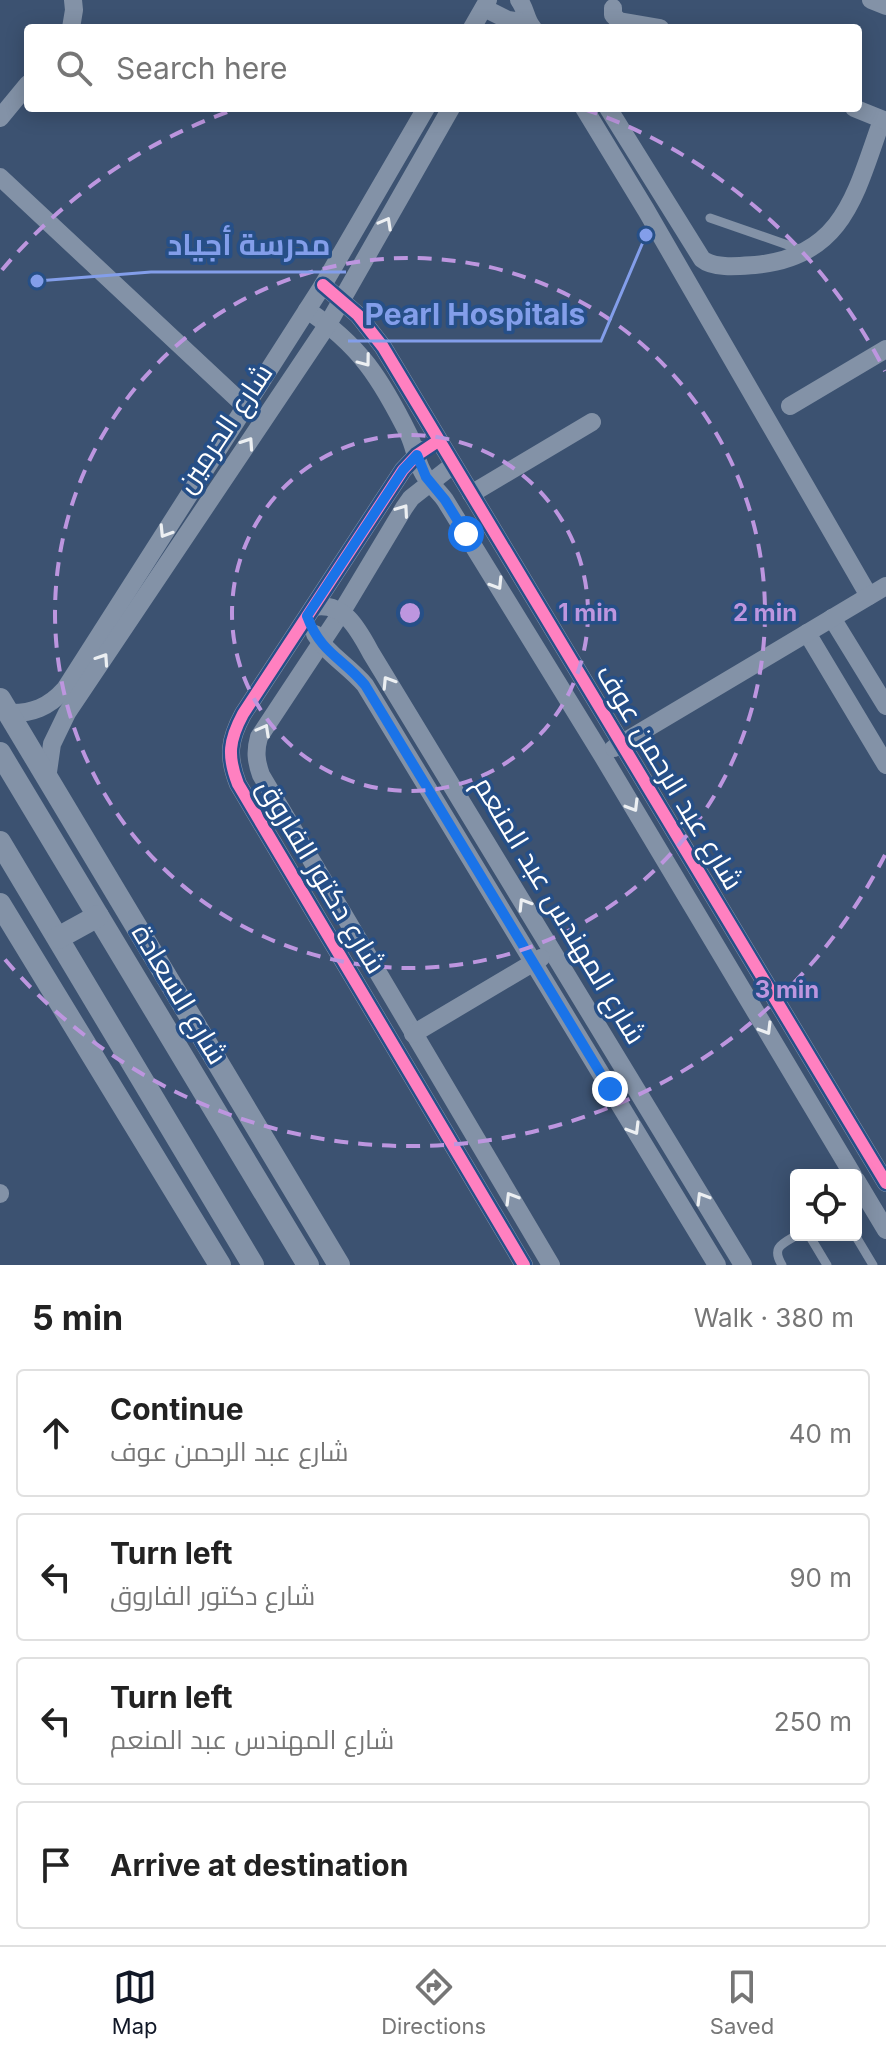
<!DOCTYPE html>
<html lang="en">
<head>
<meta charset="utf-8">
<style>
	body { margin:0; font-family:Inter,Cairo,sans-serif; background:#f6f6f6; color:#222 }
	.controls { position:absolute; right:24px; bottom:24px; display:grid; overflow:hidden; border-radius:8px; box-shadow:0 4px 20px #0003 }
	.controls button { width:72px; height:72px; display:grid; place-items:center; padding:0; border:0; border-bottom:2px solid #e0e0e0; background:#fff; color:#222; font:40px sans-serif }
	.stop { position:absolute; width:24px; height:24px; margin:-18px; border:6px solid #1a73e8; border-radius:50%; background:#fff }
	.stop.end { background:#1a73e8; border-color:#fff; box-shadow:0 2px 8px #0008 }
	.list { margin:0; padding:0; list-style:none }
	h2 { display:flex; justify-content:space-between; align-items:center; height:104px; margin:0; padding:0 32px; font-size:34px }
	h2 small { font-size:26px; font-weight:400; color:#767676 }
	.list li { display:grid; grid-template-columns:52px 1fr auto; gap:24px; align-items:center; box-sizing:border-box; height:128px; margin:0 16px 16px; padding:0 16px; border:2px solid #e0e0e0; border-radius:8px }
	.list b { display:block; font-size:30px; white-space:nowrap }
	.list p { margin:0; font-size:26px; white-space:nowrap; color:#767676 }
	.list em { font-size:26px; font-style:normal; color:#767676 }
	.icon { flex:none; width:44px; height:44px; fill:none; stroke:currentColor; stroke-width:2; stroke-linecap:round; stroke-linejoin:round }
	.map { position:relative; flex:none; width:886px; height:1265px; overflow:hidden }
	.search { position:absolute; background:#fff; box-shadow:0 4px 20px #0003; left:24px; right:24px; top:24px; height:88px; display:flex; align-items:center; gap:20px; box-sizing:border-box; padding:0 28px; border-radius:8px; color:#767676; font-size:30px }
	.sheet { height:680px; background:#fff }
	nav { display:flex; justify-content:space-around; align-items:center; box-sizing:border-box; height:112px; border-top:2px solid #e0e0e0; background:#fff; font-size:22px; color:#767676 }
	nav a { display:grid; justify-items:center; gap:4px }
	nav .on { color:#111827 }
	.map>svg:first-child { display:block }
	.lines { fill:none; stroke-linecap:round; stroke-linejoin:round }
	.service { stroke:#8392a7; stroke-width:9 }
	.minor { stroke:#8392a7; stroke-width:18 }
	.tertiary { stroke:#8392a7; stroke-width:22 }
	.cycleway-casing { stroke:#264f87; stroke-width:17 }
	.cycleway { stroke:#ff80c0; stroke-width:12 }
	.oneway { stroke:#eceff2 }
	.route { stroke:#1a73e8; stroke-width:10 }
	.ring { fill:none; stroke:#bd96df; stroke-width:4; stroke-dasharray:14 10 }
	.labels { text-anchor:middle; stroke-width:7; stroke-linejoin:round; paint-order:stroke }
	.street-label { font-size:28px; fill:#fff; stroke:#264f87 }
	.centre { fill:#bd96df; stroke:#264f87; stroke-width:4 }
	.ring-label { font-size:24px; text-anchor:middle; font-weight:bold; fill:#bd96df; stroke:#264f87; stroke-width:7; stroke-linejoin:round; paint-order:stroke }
	.leader { fill:none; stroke:#839eea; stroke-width:3 }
	.callout-dot { fill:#839eea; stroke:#264f87; stroke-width:3 }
	.callout-label { font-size:30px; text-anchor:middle; font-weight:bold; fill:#839eea; stroke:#264f87; stroke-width:7; stroke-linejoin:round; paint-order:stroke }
</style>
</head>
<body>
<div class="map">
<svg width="886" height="1265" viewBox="0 0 886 1265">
	<rect width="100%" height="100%" fill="#3c5271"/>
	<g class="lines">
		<!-- service -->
		<g class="service">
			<path d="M710 218 802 250"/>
			<path d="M809 1235 827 1265"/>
			<path d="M855 1235 873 1265"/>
			<path d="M782 1265C771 1247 782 1244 797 1235"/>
		</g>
		<!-- minor -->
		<g class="minor">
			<path d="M519 0C526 9 526 21 533 28"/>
			<path d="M871 0 886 6"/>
			<path d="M484 8 508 20 528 23"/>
			<path d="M613 8V15L619 21 660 28"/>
			<path d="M71 28 74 10 73 0"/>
			<path d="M472 28 488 0"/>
			<path d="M584 108 646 210 869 596"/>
			<path d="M608 108 702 259C714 269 740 266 755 265 845 257 856 191 882 120"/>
			<path d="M854 108 886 121"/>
			<path d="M0 118 28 84"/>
			<path d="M0 177 245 406"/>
			<path d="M323 285 358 315 383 347 886 1183"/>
			<path d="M307 310C360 345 381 379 409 435 414 446 416 459 422 471 427 482 438 490 445 500L602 755 853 1175"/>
			<path d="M790 406 886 349"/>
			<path d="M422 450 403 470 243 714C229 740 227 756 238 784L524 1265"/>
			<path d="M453 465 411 498 404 508 341 613 259 737C255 751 256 761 261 775L551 1265"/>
			<path d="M471 494 592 422"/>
			<path d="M314 607C344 601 359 631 371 653L743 1265"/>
			<path d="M832 618 886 706"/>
			<path d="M807 633 886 765"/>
			<path d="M315 634C328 655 349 666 365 685L717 1265"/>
			<path d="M8 713C32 714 49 707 65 689L323 285 426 108"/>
			<path d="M614 748 886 586"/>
			<path d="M47 779 52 744 67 713 328 324 451 108"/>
			<path d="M413 1034 541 958"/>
			<path d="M856 1180 886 1230"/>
			<path d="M0 1194V1193"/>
		</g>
		<!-- tertiary -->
		<g class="tertiary">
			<path d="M0 699 339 1265"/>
			<path d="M0 753 308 1265"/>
			<path d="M0 842 253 1265"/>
			<path d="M0 904 220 1265"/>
			<path d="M58 938 98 916"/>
		</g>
		<!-- cycleway casing -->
		<g class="cycleway-casing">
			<g id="cycleway">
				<path d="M323 285 358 315 383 347 886 1183"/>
				<path d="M438 441 417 455 403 470 243 714C229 740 227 756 238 784L524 1265"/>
			</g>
		</g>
		<!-- cycleway -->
		<use href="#cycleway" class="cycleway"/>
	</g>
	<!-- one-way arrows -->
	<defs><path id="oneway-chevron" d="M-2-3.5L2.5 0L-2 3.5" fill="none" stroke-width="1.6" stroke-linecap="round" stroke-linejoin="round" transform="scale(2)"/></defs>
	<g class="oneway">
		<use href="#oneway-chevron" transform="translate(386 223) rotate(-61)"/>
		<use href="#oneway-chevron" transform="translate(365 361) rotate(53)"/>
		<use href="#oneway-chevron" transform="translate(248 443) rotate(-56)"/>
		<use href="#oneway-chevron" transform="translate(403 510) rotate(-55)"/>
		<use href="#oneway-chevron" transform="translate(165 532) rotate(122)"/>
		<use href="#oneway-chevron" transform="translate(497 584) rotate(58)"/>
		<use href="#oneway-chevron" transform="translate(103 659) rotate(-56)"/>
		<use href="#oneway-chevron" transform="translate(388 682) rotate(-122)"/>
		<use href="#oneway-chevron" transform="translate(264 730) rotate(-61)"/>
		<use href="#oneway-chevron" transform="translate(633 806) rotate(59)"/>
		<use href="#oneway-chevron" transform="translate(524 904) rotate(-122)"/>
		<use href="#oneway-chevron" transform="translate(766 1029) rotate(59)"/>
		<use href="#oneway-chevron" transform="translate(634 1129) rotate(59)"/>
		<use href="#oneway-chevron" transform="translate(511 1198) rotate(-121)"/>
		<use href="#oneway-chevron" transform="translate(702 1198) rotate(-121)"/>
	</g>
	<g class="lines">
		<!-- route -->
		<path class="route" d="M466 534 445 500 426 477 417 455 403 470 307 616C321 654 343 658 365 685L610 1089"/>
	</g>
	<!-- distance rings -->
	<g class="ring">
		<circle cx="410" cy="613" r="178"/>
		<circle cx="410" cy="613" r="355"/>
		<path d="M885 855A533 533 0 0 1 2 956M2 270A533 533 0 0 1 236 109M584 109A533 533 0 0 1 885 371"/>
	</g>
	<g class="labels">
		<!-- street labels -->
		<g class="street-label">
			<text transform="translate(224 428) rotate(-56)" y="10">شارع الحرمين</text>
			<text transform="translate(670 777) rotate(59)" y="10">شارع عبد الرحمن عوف</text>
			<text transform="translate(322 876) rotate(59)" y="10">شارع دكتور الفاروق</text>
			<text transform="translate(560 910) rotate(59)" y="10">شارع المهندس عبد المنعم</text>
			<text transform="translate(180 994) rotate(59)" y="10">شارع السعادة</text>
		</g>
	</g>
	<circle cx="410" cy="613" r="12" class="centre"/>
	<g class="ring-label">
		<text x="588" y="621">1 min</text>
		<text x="765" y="621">2 min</text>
		<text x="787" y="998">3 min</text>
	</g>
	<!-- callouts -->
	<path class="leader" d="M37 281L151 272H346M646 235L601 341H348"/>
	<g class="callout-dot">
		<circle cx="37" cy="281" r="8"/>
		<circle cx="646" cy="235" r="8"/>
	</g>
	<g class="callout-label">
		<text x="249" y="255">مدرسة أجياد</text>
		<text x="475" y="325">Pearl Hospitals</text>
	</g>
</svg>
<div class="controls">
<button><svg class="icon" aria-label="locate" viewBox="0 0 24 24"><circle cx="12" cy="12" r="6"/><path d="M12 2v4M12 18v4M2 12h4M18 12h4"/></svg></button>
</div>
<div class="stop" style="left:466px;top:534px"></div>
<div class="stop end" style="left:610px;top:1089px"></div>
<div class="search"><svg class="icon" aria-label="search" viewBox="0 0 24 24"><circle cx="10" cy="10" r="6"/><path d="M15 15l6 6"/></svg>Search here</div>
</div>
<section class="sheet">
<h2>5 min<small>Walk · 380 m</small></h2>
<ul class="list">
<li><svg class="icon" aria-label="ahead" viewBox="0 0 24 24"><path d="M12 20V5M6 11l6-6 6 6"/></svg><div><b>Continue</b><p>شارع عبد الرحمن عوف</p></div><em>40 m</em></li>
<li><svg class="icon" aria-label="left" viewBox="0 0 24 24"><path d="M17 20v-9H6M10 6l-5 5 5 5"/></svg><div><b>Turn left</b><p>شارع دكتور الفاروق</p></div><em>90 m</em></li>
<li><svg class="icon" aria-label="left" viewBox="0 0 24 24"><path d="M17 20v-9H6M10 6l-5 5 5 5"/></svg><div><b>Turn left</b><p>شارع المهندس عبد المنعم</p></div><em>250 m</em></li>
<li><svg class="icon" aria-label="arrive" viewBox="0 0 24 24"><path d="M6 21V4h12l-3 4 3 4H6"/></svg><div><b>Arrive at destination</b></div></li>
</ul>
</section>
<nav>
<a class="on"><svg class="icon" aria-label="map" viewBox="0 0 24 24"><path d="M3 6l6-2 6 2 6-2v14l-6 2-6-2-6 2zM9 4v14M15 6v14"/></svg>Map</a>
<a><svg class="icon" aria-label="directions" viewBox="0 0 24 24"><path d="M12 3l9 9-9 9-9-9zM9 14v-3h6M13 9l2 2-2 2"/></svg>Directions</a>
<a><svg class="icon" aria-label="saved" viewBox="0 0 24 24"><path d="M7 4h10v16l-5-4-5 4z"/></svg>Saved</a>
</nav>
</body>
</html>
